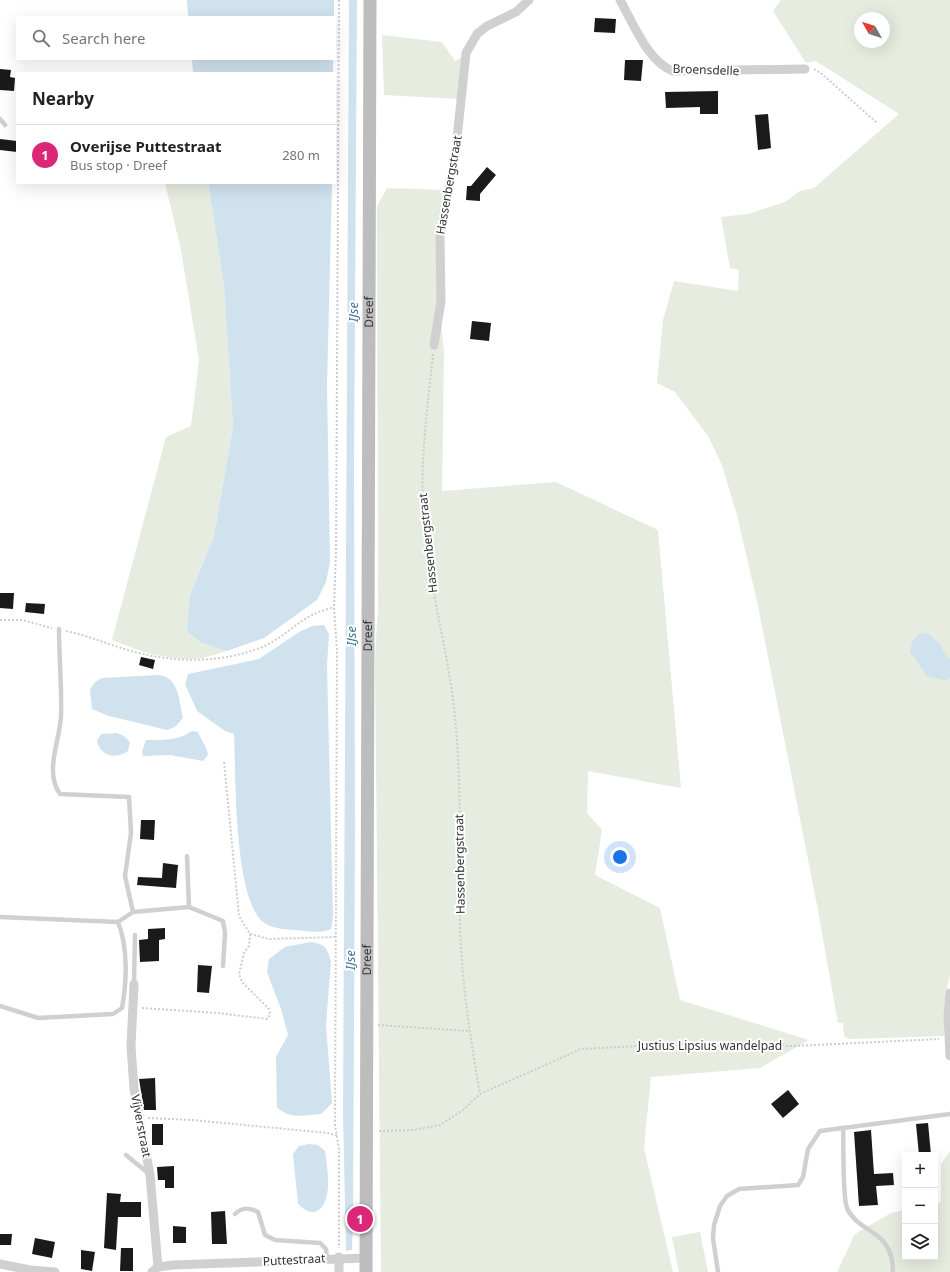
<!DOCTYPE html>
<html lang="en">
<head>
<meta charset="utf-8">
<style>
	body { margin:0; font-family:"Noto Sans",sans-serif; background:#f6f6f6; color:#222 }
	.controls { position:absolute; right:12px; bottom:12px; display:grid; overflow:hidden; border-radius:0px; box-shadow:0 4px 16px #0002 }
	.controls button { width:36px; height:36px; display:grid; place-items:center; padding:0; border:0; border-bottom:1px solid #e0e0e0; background:#fff; color:#222; font:20px sans-serif }
	.compass { position:absolute; left:854px; top:12px; width:36px; height:36px; border-radius:50%; background:#fff; box-shadow:0 4px 16px #0002; rotate:309deg }
	.you { position:absolute; left:620px; top:857px; width:14px; height:14px; margin:-10px; border:3px solid #fff; border-radius:50%; background:#1a73e8; box-shadow:0 0 0 6px #1a73e833 }
	.badge { display:grid; place-items:center; width:26px; height:26px; border-radius:50%; background:#db2777; color:#fff; font-size:13px; font-weight:700 }
	.pin { position:absolute; translate:-50% -50%; border:2px solid #fff; box-shadow:0 1px 4px #0006 }
	.list { margin:0; padding:0; list-style:none }
	h2 { display:flex; justify-content:space-between; align-items:center; height:52px; margin:0; padding:0 16px; font-size:17px }
	h2 small { font-size:13px; font-weight:400; color:#767676 }
	.list li { display:grid; grid-template-columns:26px 1fr auto; gap:12px; align-items:center; box-sizing:border-box; height:60px; padding:0 16px; border-top:1px solid #e0e0e0 }
	.list b { display:block; font-size:15px; white-space:nowrap }
	.list p { margin:0; font-size:13px; white-space:nowrap; color:#767676 }
	.list em { font-size:13px; font-style:normal; color:#767676 }
	.icon { flex:none; width:22px; height:22px; fill:none; stroke:currentColor; stroke-width:2; stroke-linecap:round; stroke-linejoin:round }
	.map { position:relative; flex:none; width:950px; height:1272px; overflow:hidden }
	.search { position:absolute; background:#fff; box-shadow:0 4px 16px #0002; left:16px; top:16px; width:320px; height:44px; display:flex; align-items:center; gap:10px; box-sizing:border-box; padding:0 14px; border-radius:0px; color:#767676; font-size:15px }
	.panel { position:absolute; background:#fff; box-shadow:0 4px 16px #0002; left:16px; top:72px; width:320px; height:112px; border-radius:0px }
	.map>svg:first-child { display:block }
	.green { fill:#e6ecdf; fill-rule:evenodd }
	.water { fill:#cfe2ee }
	.building { fill:#1a1a1a }
	.lines { fill:none; stroke-linecap:round; stroke-linejoin:round }
	.path { stroke:#cdcdcd; stroke-width:2; stroke-dasharray:2 2; stroke-linecap:butt }
	.lane { stroke:#d0d0d0; stroke-width:4.5 }
	.street { stroke:#d0d0d0; stroke-width:9 }
	.secondary { stroke:#bdbdbd; stroke-width:13 }
	.labels { text-anchor:middle; stroke-width:4; stroke-linejoin:round; paint-order:stroke }
	.street-label { font-size:12px; fill:#333; stroke:#fff }
	.water-label { font-size:13px; font-style:italic; fill:#3f7597; stroke:#fff }
</style>
</head>
<body>
<div class="map">
<svg width="950" height="1272" viewBox="0 0 950 1272">
	<rect width="100%" height="100%" fill="#fff"/>
	<!-- green -->
	<g class="green">
		<path d="M781 0H950V975L945 997 944 1036 850 1039 844 1036 843 1023H838L817 905 757 601 737 515 722 465 708 436 675 392 657 383 663 320 674 281 738 291 739 270 730 268 721 217 748 214 785 202 800 191 814 188 899 114 816 61 806 63 773 11ZM860 18H884V42H860Z"/>
		<path d="M382 35 442 42 455 61 461 58 460 99 384 95Z"/>
		<path d="M165 183H208L224 285 233 427 214 536 190 595 202 643 227 651C219 653 211 656 203 658 171 662 141 652 112 640L166 437 191 426 199 360 181 250Z"/>
		<path d="M387 188 445 190 439 310 444 350 442 491 556 482 658 530 681 788 588 771 587 813 602 830 595 875 660 908 680 1000 809 1040 760 1068 651 1077 644 1148 673 1272H381L375 657 378 608 377 206Z"/>
		<path d="M950 1151V1272H837L855 1234 891 1213 905 1210V1257H935V1204L941 1202V1164Z"/>
		<path d="M700 1232 708 1272H679L672 1237Z"/>
	</g>
	<!-- water -->
	<g class="water">
		<path d="M187 0H334V17H188Z"/>
		<path d="M349 0H357L354 467 355 828 353 1220 352 1250 346 1251 343 1113Z"/>
		<path d="M192 59H333V73H193Z"/>
		<path d="M208 183H332L327 386 330 562 326 582 317 600 264 638 227 651 202 643 187 631 190 595 214 536 233 427 224 285Z"/>
		<path d="M324 625 329 634 327 665 333 917 331 929C320 934 307 931 295 930 284 929 272 929 263 922 233 897 236 773 234 734L225 731 197 711 185 684 188 674 259 659 299 632 312 626Z"/>
		<path d="M920 633 929 634 941 645 943 651 950 659V677L947 681 927 676 910 652 912 641Z"/>
		<path d="M159 675C179 677 179 701 183 718L175 727 167 730 109 716 92 709 90 689 95 682 102 678Z"/>
		<path d="M192 731 198 732C201 740 207 747 208 755L203 761 170 755 143 756 142 752 146 740C162 740 178 741 192 731Z"/>
		<path d="M117 733 124 736 130 742 128 751C115 760 101 756 97 741L101 734Z"/>
		<path d="M311 942C325 944 327 948 331 961L326 1025 332 1103 321 1114C306 1115 289 1120 277 1107L276 1057 288 1035 281 1009 267 972 269 959 285 947Z"/>
		<path d="M309 1144 318 1145 325 1151C327 1166 334 1202 317 1211 309 1214 304 1209 298 1204L293 1154 299 1146Z"/>
	</g>
	<!-- building -->
	<g class="building">
		<path d="M595 18 616 19 615 33 594 32Z"/>
		<path d="M625 60H643L641 81 624 80Z"/>
		<path d="M0 69 11 70 10 77 15 78 14 91 0 90Z"/>
		<path d="M718 91V114H700V107L666 108 665 92Z"/>
		<path d="M768 114 771 148 758 150 755 115Z"/>
		<path d="M0 139 17 141V152L0 150Z"/>
		<path d="M487 167 496 175 480 194V201L466 200 467 186H471Z"/>
		<path d="M472 321 491 323 489 341 470 339Z"/>
		<path d="M0 593H14L13 609 0 608Z"/>
		<path d="M26 603 45 604 44 614 25 612Z"/>
		<path d="M141 657 155 660 153 669 139 665Z"/>
		<path d="M141 820H155L154 840 140 839Z"/>
		<path d="M163 863 178 865 176 888 137 885 138 877 162 878Z"/>
		<path d="M165 928V939L159 940V961L140 962 139 940 148 939V929Z"/>
		<path d="M198 965 212 966 209 993 197 992Z"/>
		<path d="M155 1078 156 1110H144L139 1079Z"/>
		<path d="M788 1090 799 1104 783 1118 771 1104Z"/>
		<path d="M928 1123 931 1155H919L916 1124Z"/>
		<rect x="152" y="1124" width="11" height="21"/>
		<path d="M871 1130 874 1174 893 1173 894 1185 876 1186 878 1205 859 1206 854 1132Z"/>
		<path d="M174 1166V1188H165V1180H158L157 1167Z"/>
		<path d="M107 1193 121 1194 120 1202H141V1217H118L116 1250 104 1248Z"/>
		<path d="M225 1211 227 1244H212L211 1212Z"/>
		<path d="M173 1226 186 1227V1243H173Z"/>
		<path d="M0 1234H12L11 1245H0Z"/>
		<path d="M35 1238 55 1242 52 1258 32 1254Z"/>
		<path d="M121 1248H133V1271H120Z"/>
		<path d="M81 1250 95 1252 92 1271 81 1269Z"/>
	</g>
	<g class="lines">
		<!-- path -->
		<g class="path">
			<path d="M339 0 336 552 334 607 337 650 335 1125 339 1149V1248"/>
			<path d="M814 69 822 74 877 123"/>
			<path d="M433 354C427 413 418 473 425 533 431 595 449 655 455 717 462 787 459 857 460 927 462 983 470 1038 480 1094"/>
			<path d="M0 620H22L52 628"/>
			<path d="M66 631C90 636 112 646 135 652 177 663 220 663 260 648 281 640 295 623 314 614 320 611 328 609 334 607"/>
			<path d="M224 762 239 916 250 934 269 939 335 937"/>
			<path d="M142 1008 218 1013 267 1019 270 1015 269 1009 242 982 239 974 244 953 249 946 250 934"/>
			<path d="M378 1025 469 1031"/>
			<path d="M148 1118 192 1120 328 1133 338 1136"/>
			<path d="M379 1131 413 1130 440 1125 463 1110 480 1094 581 1049 676 1044 794 1046 939 1039"/>
		</g>
		<!-- lane -->
		<g class="lane">
			<path d="M0 119 5 125"/>
			<path d="M59 629C59 658 62 687 61 716 60 740 44 772 60 794L129 797 131 833 125 876 133 912"/>
			<path d="M187 856 189 907"/>
			<path d="M0 917 118 922"/>
			<path d="M134 984 135 935"/>
			<path d="M0 1006 38 1018 113 1014 122 1008C127 981 128 947 118 922L133 912 189 907 223 921 225 933 223 966"/>
			<path d="M843 1128C844 1145 842 1194 847 1208 859 1235 893 1228 893 1272"/>
			<path d="M126 1155 148 1173"/>
			<path d="M235 1214C242 1207 249 1207 258 1212L265 1235 275 1240 320 1243 326 1249 327 1258"/>
			<path d="M718 1272 713 1238 714 1225 720 1206 727 1196 739 1189 798 1185 803 1177 808 1149 820 1131 950 1114"/>
		</g>
		<!-- street -->
		<g class="street">
			<path d="M620 0C633 23 648 62 673 71L805 69"/>
			<path d="M434 345 441 301 440 237 456 148 466 53 477 34 487 26 516 12 529 0"/>
			<path d="M134 984 131 1046 134 1089 150 1175 158 1267"/>
			<path d="M950 993 948 1016 950 1056"/>
			<path d="M0 1264 30 1270 55 1272"/>
			<path d="M152 1272 158 1267 173 1265 366 1258"/>
			<path d="M339 1272V1257"/>
		</g>
		<!-- secondary -->
		<path class="secondary" id="s1" d="M366 1272 370 0"/>
	</g>
	<g class="labels">
		<!-- street labels -->
		<g class="street-label">
			<text transform="translate(706 70) rotate(2)" y="4">Broensdelle</text>
			<text transform="translate(449 185) rotate(-80)" y="4">Hassenbergstraat</text>
			<text dy="4" stroke="none"><textPath href="#s1" startOffset="960">Dreef</textPath></text>
			<text transform="translate(428 543) rotate(-96)" y="4">Hassenbergstraat</text>
			<text dy="4" stroke="none"><textPath href="#s1" startOffset="636">Dreef</textPath></text>
			<text transform="translate(460 864) rotate(-91)" y="4">Hassenbergstraat</text>
			<text dy="4" stroke="none"><textPath href="#s1" startOffset="312">Dreef</textPath></text>
			<text x="710" y="1050">Justius Lipsius wandelpad</text>
			<text transform="translate(141 1126) rotate(79)" y="4">Vijverstraat</text>
			<text transform="translate(294 1260) rotate(-3)" y="4">Puttestraat</text>
		</g>
		<!-- water labels -->
		<g class="water-label">
			<text transform="translate(353 312) rotate(-90)" y="5">IJse</text>
			<text transform="translate(351 636) rotate(-90)" y="5">IJse</text>
			<text transform="translate(350 960) rotate(-90)" y="5">IJse</text>
		</g>
	</g>
</svg>
<div class="controls">
<button>+</button>
<button>−</button>
<button><svg class="icon" aria-label="layers" viewBox="0 0 24 24"><path d="M12 4l9 5-9 5-9-5zM3 14l9 5 9-5"/></svg></button>
</div>
<svg class="compass" viewBox="-18 -18 36 36"><path d="M0-13l5 13h-10z" fill="#e53935"/><path d="M0 13l5-13h-10z" fill="#767676"/></svg>
<div class="you"></div>
<div class="pin badge" style="left:360px;top:1219px">1</div>
<div class="search"><svg class="icon" aria-label="search" viewBox="0 0 24 24"><circle cx="10" cy="10" r="6"/><path d="M15 15l6 6"/></svg>Search here</div>
<section class="panel">
<h2>Nearby<small></small></h2>
<ul class="list">
<li><span class="badge">1</span><div><b>Overijse Puttestraat</b><p>Bus stop · Dreef</p></div><em>280 m</em></li>
</ul>
</section>
</div>
</body>
</html>
